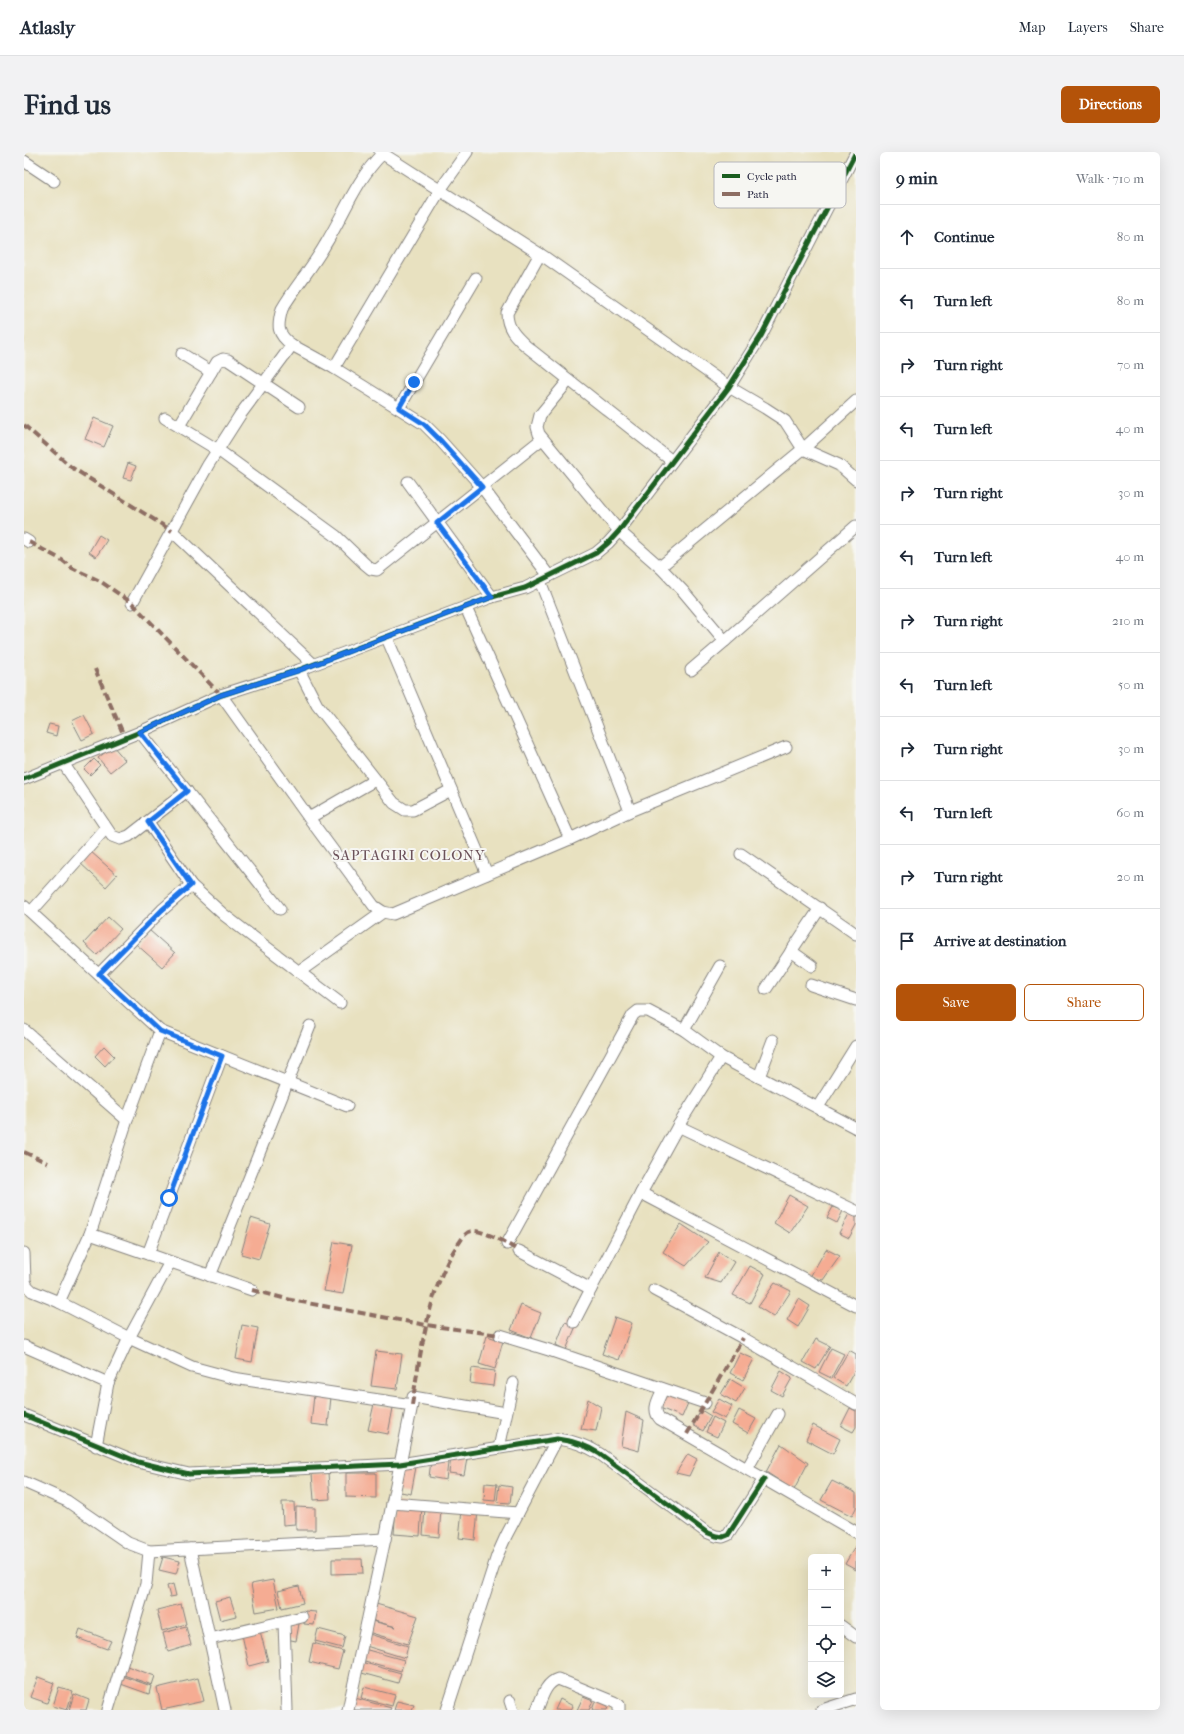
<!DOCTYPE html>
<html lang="en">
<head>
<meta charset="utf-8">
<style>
	body { margin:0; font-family:"IM FELL French Canon",serif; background:#f2f2f3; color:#1f2937 }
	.controls { position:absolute; right:12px; bottom:12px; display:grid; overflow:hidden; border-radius:6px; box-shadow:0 4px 16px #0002 }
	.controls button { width:36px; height:36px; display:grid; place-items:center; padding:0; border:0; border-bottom:1px solid #e0e1e3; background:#fff; color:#1f2937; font:20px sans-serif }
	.stop { position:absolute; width:12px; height:12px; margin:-9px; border:3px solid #1a73e8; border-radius:50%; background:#fff }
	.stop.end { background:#1a73e8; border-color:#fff; box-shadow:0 1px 4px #0008 }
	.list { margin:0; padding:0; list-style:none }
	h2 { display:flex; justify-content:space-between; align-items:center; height:52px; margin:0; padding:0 16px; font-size:17px }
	h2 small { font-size:13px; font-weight:400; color:#747a83 }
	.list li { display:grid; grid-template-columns:26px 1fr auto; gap:12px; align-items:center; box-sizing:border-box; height:64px; padding:0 16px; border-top:1px solid #e0e1e3 }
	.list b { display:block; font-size:15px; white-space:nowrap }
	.list em { font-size:13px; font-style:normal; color:#747a83 }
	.actions { display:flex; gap:8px; padding:12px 16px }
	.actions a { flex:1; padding:9px 0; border:1px solid #b45309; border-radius:6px; text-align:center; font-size:14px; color:#b45309 }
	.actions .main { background:#b45309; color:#fff }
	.icon { flex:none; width:22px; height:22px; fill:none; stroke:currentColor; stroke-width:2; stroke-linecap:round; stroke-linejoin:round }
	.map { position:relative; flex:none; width:832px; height:1558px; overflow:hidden; border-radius:6px }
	header { display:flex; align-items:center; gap:24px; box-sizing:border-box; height:56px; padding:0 20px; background:#fff; border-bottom:1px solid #e0e1e3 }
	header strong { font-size:19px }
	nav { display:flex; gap:22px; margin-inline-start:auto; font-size:14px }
	.intro { display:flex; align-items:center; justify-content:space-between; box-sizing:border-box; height:96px; padding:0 24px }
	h1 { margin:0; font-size:28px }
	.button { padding:10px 18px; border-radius:6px; background:#b45309; color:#fff; font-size:14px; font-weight:700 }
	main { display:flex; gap:24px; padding:0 24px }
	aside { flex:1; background:#fff; border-radius:6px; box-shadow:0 4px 16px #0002 }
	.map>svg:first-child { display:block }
	.building { fill:#f5ac93 }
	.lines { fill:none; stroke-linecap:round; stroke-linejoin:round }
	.street-casing { stroke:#85827e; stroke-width:13 }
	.street { stroke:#fff; stroke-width:11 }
	.quiet { stroke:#8d6e63; stroke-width:4; stroke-dasharray:8 4; stroke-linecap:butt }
	.cycleway-casing { stroke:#f6f6f2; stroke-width:8 }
	.cycleway { stroke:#1b5e20; stroke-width:5 }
	.route { stroke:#1a73e8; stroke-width:5 }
	.labels { text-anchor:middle; stroke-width:4; stroke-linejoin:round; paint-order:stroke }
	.neighbourhood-label { font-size:14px; letter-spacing:1px; fill:#6c525a; stroke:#f6f6f2 }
	.key { fill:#f6f6f2; stroke:#b6b6bb; stroke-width:1 }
	.key-label { font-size:11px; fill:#22223b }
</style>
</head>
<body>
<header>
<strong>Atlasly</strong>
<nav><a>Map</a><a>Layers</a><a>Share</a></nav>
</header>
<div class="intro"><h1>Find us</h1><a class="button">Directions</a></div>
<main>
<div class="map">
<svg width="832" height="1558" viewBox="0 0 832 1558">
	<rect width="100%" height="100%" fill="#f6f6f2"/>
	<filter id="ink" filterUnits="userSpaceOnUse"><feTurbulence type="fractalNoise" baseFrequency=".025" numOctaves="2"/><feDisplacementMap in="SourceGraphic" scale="8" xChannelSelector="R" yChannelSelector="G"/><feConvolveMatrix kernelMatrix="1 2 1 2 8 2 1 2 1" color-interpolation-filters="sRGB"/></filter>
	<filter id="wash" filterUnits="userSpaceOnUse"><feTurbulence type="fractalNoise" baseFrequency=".012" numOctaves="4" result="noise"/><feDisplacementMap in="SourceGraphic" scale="16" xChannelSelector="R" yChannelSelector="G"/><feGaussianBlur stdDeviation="0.9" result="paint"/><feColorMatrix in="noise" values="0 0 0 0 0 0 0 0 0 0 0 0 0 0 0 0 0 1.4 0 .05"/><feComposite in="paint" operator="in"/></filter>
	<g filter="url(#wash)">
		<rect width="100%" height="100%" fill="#e8e1c0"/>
		<g id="blocks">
			<!-- building -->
			<g class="building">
				<path d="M70 266 89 274 80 295 61 287Z"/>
				<path d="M104 311 112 314 107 328 99 326Z"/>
				<path d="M75 383 83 388 72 405 65 400Z"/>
				<path d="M60 563 70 582 58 588 48 569Z"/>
				<path d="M25 572 34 574 32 584 22 581Z"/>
				<path d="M89 594 101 608 86 620 74 606Z"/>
				<path d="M70 607 76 613 66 623 60 617Z"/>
				<path d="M66 699 93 723 82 735 55 710Z"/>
				<path d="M84 765 97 777 73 803 60 791Z"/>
				<path d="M125 778 151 801 138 815 112 792Z"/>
				<path d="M80 894 90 904 81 914 71 904Z"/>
				<path d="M765 1043 784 1054 766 1081 750 1071Z"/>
				<path d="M809 1055 819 1059 813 1071 803 1066Z"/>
				<path d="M825 1062 832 1065V1073L825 1086 815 1081Z"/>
				<path d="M227 1066 246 1072 235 1107 217 1102Z"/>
				<path d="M657 1072 684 1090 662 1114 639 1100Z"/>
				<path d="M310 1090 328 1093 319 1142 300 1139Z"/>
				<path d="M802 1097 816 1104 799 1128 786 1125Z"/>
				<path d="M695 1100 710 1110 697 1131 681 1126Z"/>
				<path d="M726 1114 741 1122 726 1151 709 1143Z"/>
				<path d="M751 1131 767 1139 750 1165 734 1155Z"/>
				<path d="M775 1147 786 1154 774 1175 763 1168Z"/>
				<path d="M497 1153 517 1161 507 1186 487 1178Z"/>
				<path d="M591 1165 608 1171 595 1208 578 1202Z"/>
				<path d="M541 1170 552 1174 542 1198 532 1193Z"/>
				<path d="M218 1173 234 1176 228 1210 212 1207Z"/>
				<path d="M463 1184 479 1189 471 1217 455 1212Z"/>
				<path d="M792 1187 806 1194 792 1217 779 1210Z"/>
				<path d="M807 1196 820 1202 807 1226 795 1220Z"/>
				<path d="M825 1198 832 1202V1216L822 1234 809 1226Z"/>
				<path d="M352 1199 378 1202 373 1237 347 1234Z"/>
				<path d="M716 1201 730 1207 719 1228 706 1221Z"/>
				<path d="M448 1216 471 1219 469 1234 446 1231Z"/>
				<path d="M757 1219 768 1226 758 1244 747 1238Z"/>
				<path d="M706 1227 721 1236 712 1251 697 1242Z"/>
				<path d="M642 1242 664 1251 658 1265 636 1256Z"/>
				<path d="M290 1243 307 1245 304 1274 287 1272Z"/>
				<path d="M564 1247 577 1255 572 1279 557 1277Z"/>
				<path d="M695 1247 708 1254 701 1267 687 1260Z"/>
				<path d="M350 1252 369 1256 364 1282 344 1278Z"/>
				<path d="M826 1256 832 1259V1275L829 1280 817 1274Z"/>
				<path d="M677 1258 687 1264 679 1279 669 1273Z"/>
				<path d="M715 1258 732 1267 724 1281 708 1272Z"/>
				<path d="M602 1260 620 1268 615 1299 597 1294Z"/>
				<path d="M689 1265 700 1271 693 1285 682 1280Z"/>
				<path d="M789 1273 816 1287 809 1302 782 1288Z"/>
				<path d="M757 1292 784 1311 770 1338 742 1320Z"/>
				<path d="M664 1302 673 1307 665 1324 652 1321Z"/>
				<path d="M427 1305 443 1307 440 1323 425 1321Z"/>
				<path d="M407 1309 424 1311 422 1328 405 1325Z"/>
				<path d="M376 1312 392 1315 387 1342 372 1339Z"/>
				<path d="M304 1321 306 1347 290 1348 288 1322Z"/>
				<path d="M322 1321H352V1346L322 1345Z"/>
				<path d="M808 1329 832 1341V1356L828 1364 797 1348Z"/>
				<path d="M461 1331 473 1332 471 1349 460 1348Z"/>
				<path d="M475 1333 488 1335 486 1351 473 1350Z"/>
				<path d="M258 1350H270L271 1372 259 1373Z"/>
				<path d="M372 1352 398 1354 396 1384 370 1382Z"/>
				<path d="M272 1355 291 1356V1378H272Z"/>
				<path d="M401 1356 417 1357 415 1385 399 1383Z"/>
				<path d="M438 1358 454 1359 451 1388 435 1386Z"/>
				<path d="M832 1393V1418L821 1412Z"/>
				<path d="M139 1405 156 1409 152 1422 135 1418Z"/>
				<path d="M308 1407H338L339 1421 308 1422Z"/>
				<path d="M249 1428 255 1456 232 1460 227 1432Z"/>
				<path d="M149 1432 152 1444 146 1445 143 1434Z"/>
				<path d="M275 1434 279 1451 258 1456 254 1439Z"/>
				<path d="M206 1445 212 1464 196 1468 191 1449Z"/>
				<path d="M157 1452 162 1472 138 1479 133 1458Z"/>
				<path d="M352 1452 394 1464 384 1492 344 1480 348 1469 372 1475 347 1468Z"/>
				<path d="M281 1459 292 1460 290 1473 280 1472Z"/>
				<path d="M266 1470 275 1472 272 1489 262 1487Z"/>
				<path d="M162 1475 167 1493 144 1500 139 1481Z"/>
				<path d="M56 1477 87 1489 83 1497 53 1486Z"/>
				<path d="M294 1477 321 1484 318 1496 291 1489Z"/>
				<path d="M236 1479 244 1509 225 1514 218 1483Z"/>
				<path d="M345 1482 384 1494 381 1506 342 1494Z"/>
				<path d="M289 1491 319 1499 314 1517 285 1510Z"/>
				<path d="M340 1497 380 1508 377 1519 337 1508Z"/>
				<path d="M337 1510 377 1521 374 1531 334 1520Z"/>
				<path d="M100 1513 131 1524 128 1533 97 1522Z"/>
				<path d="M96 1523 127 1534 125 1542 94 1531Z"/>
				<path d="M14 1525 30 1531 23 1551 6 1545Z"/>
				<path d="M174 1526 180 1549 138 1558 133 1536Z"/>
				<path d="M35 1535 49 1539 43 1558 29 1554Z"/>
				<path d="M340 1535 371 1543 368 1554 337 1546Z"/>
				<path d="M50 1542 65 1548 62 1558H45Z"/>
				<path d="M559 1545 569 1549 565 1558H553Z"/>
				<path d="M331 1546 367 1556 366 1558H328Z"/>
				<path d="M536 1547 549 1554 547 1558H531Z"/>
				<path d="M572 1547 585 1552 583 1558H568Z"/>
				<path d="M373 1549 390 1553 388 1558H370Z"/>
			</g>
		</g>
	</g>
	<g filter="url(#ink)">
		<use href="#blocks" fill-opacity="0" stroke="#85827e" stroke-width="1"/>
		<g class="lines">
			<!-- street casing -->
			<g class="street-casing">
				<g id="street">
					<path d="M356 0 522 106 705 235 741 256 761 269 779 297 815 313 832 328"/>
					<path d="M0 9 30 29"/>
					<path d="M516 102 483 161C483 176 491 184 502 194L648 309"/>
					<path d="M268 193 310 216 400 272 416 288 458 335 525 424"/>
					<path d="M158 202 187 220"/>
					<path d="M310 216 416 38 443 0"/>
					<path d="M545 228 516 263 513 275 515 282 595 379 636 415 779 297 832 249"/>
					<path d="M375 256 452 126"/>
					<path d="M141 266 194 298 312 384 341 412 347 417 353 418 518 287"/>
					<path d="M155 274 193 210 199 207 204 208 275 255"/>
					<path d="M384 330 468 445"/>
					<path d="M148 379 289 512"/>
					<path d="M0 387 5 390"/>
					<path d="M636 415 659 439 701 489 832 374"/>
					<path d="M516 429 606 659"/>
					<path d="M108 451 184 313 216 263 268 193C253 182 253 175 258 157 271 135 288 116 301 93 320 62 332 28 358 2"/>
					<path d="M442 456 546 687"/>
					<path d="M363 486 463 722"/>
					<path d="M275 518 293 553 370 651 381 658H389L427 638"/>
					<path d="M667 518 701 489"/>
					<path d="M197 543 285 666 350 754 359 760 369 762 546 687 606 659 762 595"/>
					<path d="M116 580 256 757"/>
					<path d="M39 611 88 684 96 687 105 684 163 639"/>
					<path d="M0 627 116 580 197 543 275 518 468 445 501 436 572 401 584 391 595 379 705 235 737 184 832 0"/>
					<path d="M285 666 351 628"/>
					<path d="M124 670 167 733"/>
					<path d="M717 702 832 782"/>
					<path d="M0 754 136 879 323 954"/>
					<path d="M7 760 82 676"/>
					<path d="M767 799 788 814"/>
					<path d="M275 820 359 760"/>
					<path d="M75 822 138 758 167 733 200 763 316 851"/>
					<path d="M787 833 832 848"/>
					<path d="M742 837 796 756"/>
					<path d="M0 878 103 968"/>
					<path d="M660 878 696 814"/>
					<path d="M735 925 749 888"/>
					<path d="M794 955 832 894"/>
					<path d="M654 974 832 1059"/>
					<path d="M617 1041 654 974 697 905"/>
					<path d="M66 1082 228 1138"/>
					<path d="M483 1092 609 863 614 859H624L660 878 697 905 832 976"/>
					<path d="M495 1099 567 1137 617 1041 832 1154"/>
					<path d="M0 1101 1 1129 3 1134 8 1139 35 1150 105 1186 168 1215 209 1226 388 1253 361 1387 324 1558"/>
					<path d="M124 1102 198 904"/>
					<path d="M186 1124 286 874"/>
					<path d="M630 1138 719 1186 832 1252"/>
					<path d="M35 1150 66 1082 103 968 136 879"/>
					<path d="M550 1170 567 1137"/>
					<path d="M476 1183 525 1198 681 1251"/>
					<path d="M0 1194 84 1231"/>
					<path d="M639 1237C635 1247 627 1257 636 1267L832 1380"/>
					<path d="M389 1245 482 1261"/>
					<path d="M0 1263 114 1310 165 1322 376 1312 533 1287C550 1289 562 1293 576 1302L682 1380 692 1384 699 1385 704 1383 740 1327"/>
					<path d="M72 1294 84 1231 105 1186 146 1110"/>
					<path d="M475 1296 489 1231"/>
					<path d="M723 1317 754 1262"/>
					<path d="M0 1330 43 1349 104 1391 125 1399 361 1387"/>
					<path d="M368 1351 494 1361"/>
					<path d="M166 1397 201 1558"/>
					<path d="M260 1470 263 1558"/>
					<path d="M817 1474 832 1485"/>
					<path d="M186 1487 278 1465"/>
					<path d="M486 1549 489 1558"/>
					<path d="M84 1558 122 1432 125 1399"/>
					<path d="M423 1558 473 1404 482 1384 533 1287"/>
					<path d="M513 1558C518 1546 521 1531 534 1527L590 1550 595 1553V1558"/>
					<path d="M798 1558 832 1547"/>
				</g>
			</g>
			<!-- street -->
			<use href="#street" class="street"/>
			<!-- quiet -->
			<g class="quiet">
				<path d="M0 273 47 315 148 379"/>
				<path d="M5 390 38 408 48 416 76 429 108 451 197 543"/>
				<path d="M71 517 101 586"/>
				<path d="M0 1000 24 1011"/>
				<path d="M228 1138 267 1148 402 1173 476 1183"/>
				<path d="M388 1253C396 1204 405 1132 435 1091 438 1087 441 1080 448 1079 458 1077 486 1093 495 1099"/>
				<path d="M663 1282 719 1186"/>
			</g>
			<!-- cycleway casing -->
			<g class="cycleway-casing">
				<g id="cycleway">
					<path d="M0 627 116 580 197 543 275 518 468 445 501 436 572 401 584 391 595 379 705 235 737 184 832 0"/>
					<path d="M0 1263 114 1310 165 1322 376 1312 533 1287C550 1289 562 1293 576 1302L682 1380 692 1384 699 1385 704 1383 740 1327"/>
				</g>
			</g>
			<!-- cycleway -->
			<use href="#cycleway" class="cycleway"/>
		</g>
	</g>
	<g class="lines" filter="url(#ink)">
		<!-- route -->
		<path class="route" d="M145 1046 198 904 136 879 75 822 138 758 167 733 124 670 163 639 116 580 197 543 276 518 468 445 413 371 458 335 416 288 400 272 375 256 390 230"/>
	</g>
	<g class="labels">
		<!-- neighbourhood labels -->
		<g class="neighbourhood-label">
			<text x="385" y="708">SAPTAGIRI COLONY</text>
		</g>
	</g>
	<!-- legend -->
	<rect x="690" y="10" width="132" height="46" rx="6" class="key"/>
	<rect x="698" y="22" width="18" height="4" fill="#1b5e20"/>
	<rect x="698" y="40" width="18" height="4" fill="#8d6e63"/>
	<g class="key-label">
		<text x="723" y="28">Cycle path</text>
		<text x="723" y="46">Path</text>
	</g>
</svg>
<div class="controls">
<button>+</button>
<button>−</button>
<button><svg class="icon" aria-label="locate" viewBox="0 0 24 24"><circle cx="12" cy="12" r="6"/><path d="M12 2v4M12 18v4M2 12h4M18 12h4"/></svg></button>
<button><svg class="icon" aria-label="layers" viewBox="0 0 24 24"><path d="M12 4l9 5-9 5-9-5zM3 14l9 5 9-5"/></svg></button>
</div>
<div class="stop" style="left:145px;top:1046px"></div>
<div class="stop end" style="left:390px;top:230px"></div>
</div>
<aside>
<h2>9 min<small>Walk · 710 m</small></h2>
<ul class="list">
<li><svg class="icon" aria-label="ahead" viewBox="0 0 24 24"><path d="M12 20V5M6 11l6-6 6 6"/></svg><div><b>Continue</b></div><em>80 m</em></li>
<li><svg class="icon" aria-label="left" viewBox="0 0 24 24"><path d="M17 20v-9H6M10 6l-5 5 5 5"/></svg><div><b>Turn left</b></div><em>80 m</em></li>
<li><svg class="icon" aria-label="right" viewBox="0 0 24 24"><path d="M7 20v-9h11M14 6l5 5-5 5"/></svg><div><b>Turn right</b></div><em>70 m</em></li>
<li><svg class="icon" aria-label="left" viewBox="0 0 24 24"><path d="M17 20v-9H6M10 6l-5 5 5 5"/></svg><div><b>Turn left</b></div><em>40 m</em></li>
<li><svg class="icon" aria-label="right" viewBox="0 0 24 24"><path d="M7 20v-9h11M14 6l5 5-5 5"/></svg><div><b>Turn right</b></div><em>30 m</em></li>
<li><svg class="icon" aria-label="left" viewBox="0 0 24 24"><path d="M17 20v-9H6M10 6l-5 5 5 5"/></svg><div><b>Turn left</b></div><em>40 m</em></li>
<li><svg class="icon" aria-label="right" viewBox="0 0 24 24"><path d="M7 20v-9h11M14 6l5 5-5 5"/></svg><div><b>Turn right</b></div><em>210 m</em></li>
<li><svg class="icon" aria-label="left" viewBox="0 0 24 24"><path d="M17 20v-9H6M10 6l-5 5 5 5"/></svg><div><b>Turn left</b></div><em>50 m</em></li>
<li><svg class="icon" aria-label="right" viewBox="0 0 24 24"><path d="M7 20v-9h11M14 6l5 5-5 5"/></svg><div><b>Turn right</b></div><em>30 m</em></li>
<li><svg class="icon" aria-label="left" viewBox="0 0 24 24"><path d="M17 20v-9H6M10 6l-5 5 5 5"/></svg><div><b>Turn left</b></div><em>60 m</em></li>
<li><svg class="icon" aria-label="right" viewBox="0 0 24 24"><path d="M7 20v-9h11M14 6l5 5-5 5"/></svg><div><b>Turn right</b></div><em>20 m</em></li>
<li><svg class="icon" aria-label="arrive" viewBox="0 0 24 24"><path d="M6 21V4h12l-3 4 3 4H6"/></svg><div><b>Arrive at destination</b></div></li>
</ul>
<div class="actions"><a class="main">Save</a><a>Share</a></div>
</aside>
</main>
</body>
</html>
